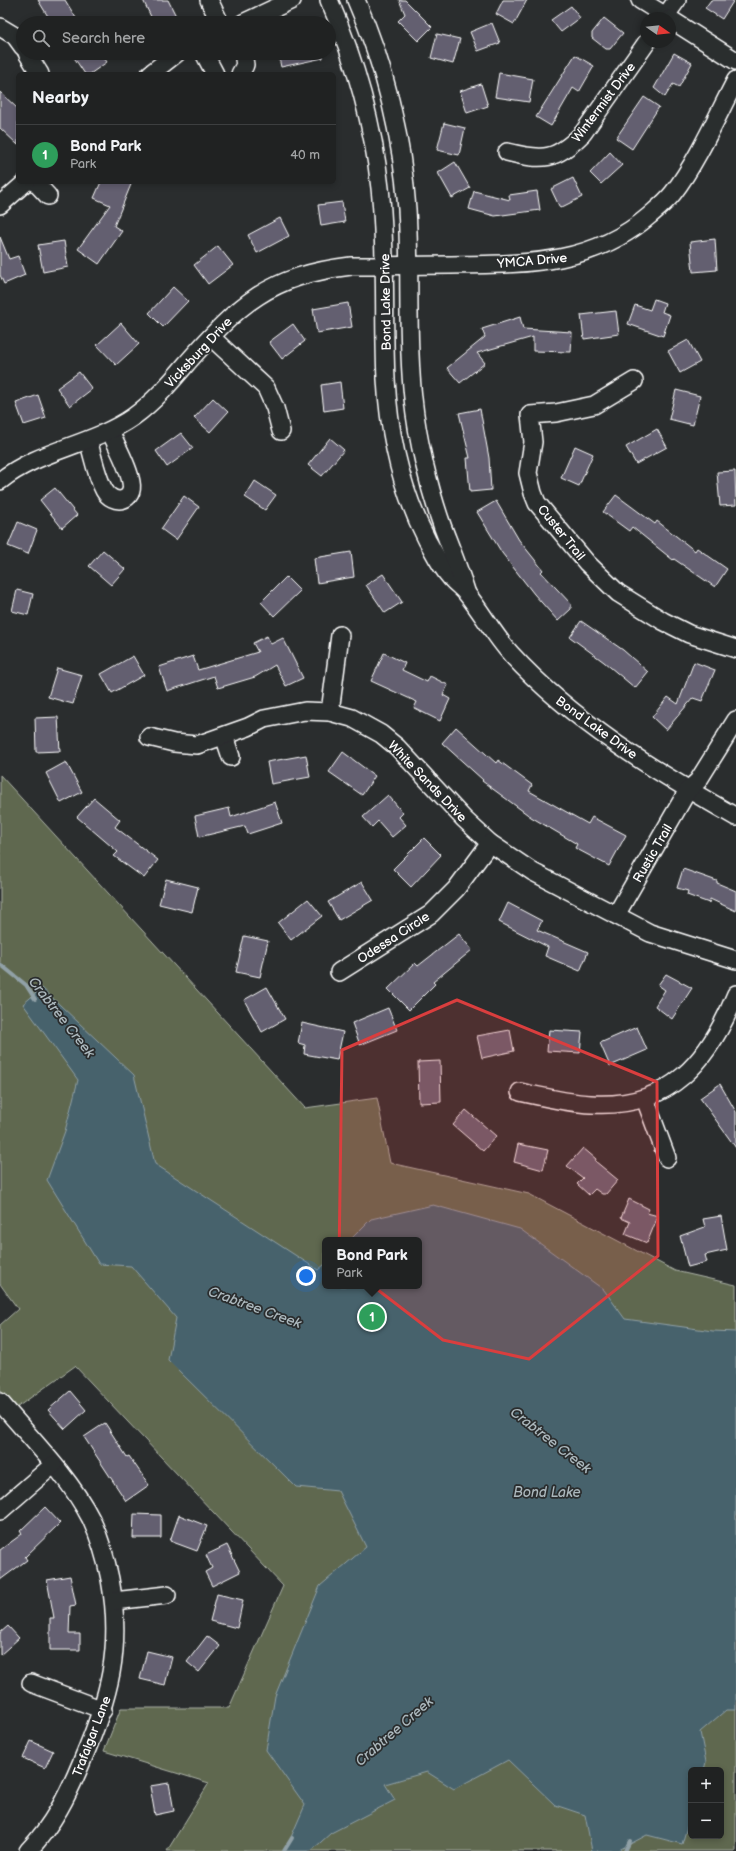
<!DOCTYPE html>
<html lang="en">
<head>
<meta charset="utf-8">
<style>
	body { margin:0; font-family:"Balsamiq Sans",sans-serif; background:#282a2a; color:#f1f3f6 }
	.controls { position:absolute; right:12px; bottom:12px; display:grid; overflow:hidden; border-radius:6px; box-shadow:0 2px 6px #0003 }
	.controls button { width:36px; height:36px; display:grid; place-items:center; padding:0; border:0; border-bottom:1px solid #3d3f40; background:#202222; color:#f1f3f6; font:20px sans-serif }
	.compass { position:absolute; left:640px; top:12px; width:36px; height:36px; border-radius:50%; background:#202222; box-shadow:0 2px 6px #0003; rotate:104deg }
	.you { position:absolute; left:306px; top:1276px; width:14px; height:14px; margin:-10px; border:3px solid #fff; border-radius:50%; background:#1a73e8; box-shadow:0 0 0 6px #1a73e833 }
	.badge { display:grid; place-items:center; width:26px; height:26px; border-radius:50%; background:#8c9099; color:#fff; font-size:13px; font-weight:700 }
	.pin { position:absolute; translate:-50% -50%; border:2px solid #fff; box-shadow:0 1px 4px #0006 }
	.popup { position:absolute; left:322px; top:1237px; width:100px; height:52px; box-sizing:border-box; display:grid; place-content:center; border-radius:6px; background:#202222; filter:drop-shadow(0 1px 3px #0005); font-size:13px; white-space:nowrap; color:#a2a4a5 }
	.popup b { font-size:15px; color:#f1f3f6 }
	.popup::after { content:''; position:absolute; left:50%; top:100%; margin-left:-8px; border:8px solid transparent; border-top-color:#202222 }
	.list { margin:0; padding:0; list-style:none }
	h2 { display:flex; justify-content:space-between; align-items:center; height:52px; margin:0; padding:0 16px; font-size:17px }
	h2 small { font-size:13px; font-weight:400; color:#a2a4a5 }
	.list li { display:grid; grid-template-columns:26px 1fr auto; gap:12px; align-items:center; box-sizing:border-box; height:60px; padding:0 16px; border-top:1px solid #3d3f40 }
	.list b { display:block; font-size:15px; white-space:nowrap }
	.list p { margin:0; font-size:13px; white-space:nowrap; color:#a2a4a5 }
	.list em { font-size:13px; font-style:normal; color:#a2a4a5 }
	.icon { flex:none; width:22px; height:22px; fill:none; stroke:currentColor; stroke-width:2; stroke-linecap:round; stroke-linejoin:round }
	.map { position:relative; flex:none; width:736px; height:1851px; overflow:hidden }
	.search { position:absolute; background:#202222; box-shadow:0 2px 6px #0003; left:16px; top:16px; width:320px; height:44px; display:flex; align-items:center; gap:10px; box-sizing:border-box; padding:0 14px; border-radius:22px; color:#a2a4a5; font-size:15px }
	.panel { position:absolute; background:#202222; box-shadow:0 2px 6px #0003; left:16px; top:72px; width:320px; height:112px; border-radius:6px }
	.map>svg:first-child { display:block }
	.green { fill:#5e6850; stroke:#aeb4a8; fill-rule:evenodd }
	.water { fill:#47626c; stroke:#91a1a7 }
	.lines { fill:none; stroke-linecap:round; stroke-linejoin:round }
	.stream { stroke:#91a1a7; stroke-width:4 }
	.building { fill:#635e70; stroke:#fff }
	.minor-casing { stroke:#fff; stroke-width:20 }
	.minor { stroke:#2a2d2e; stroke-width:17 }
	.marked { fill:#da3e3e; fill-opacity:0.2; stroke:#da3e3e; stroke-width:3; stroke-linejoin:round }
	.labels { text-anchor:middle; stroke-width:3.5; stroke-linejoin:round; paint-order:stroke }
	.street-label { font-size:13px; fill:#fff; stroke:#2a2d2e }
	.water-label { font-size:14px; font-style:italic; fill:#acb8bd; stroke:#2a2d2e }
</style>
</head>
<body>
<div class="map">
<svg width="736" height="1851" viewBox="0 0 736 1851">
	<rect width="100%" height="100%" fill="#2a2d2e"/>
	<filter id="ink" filterUnits="userSpaceOnUse"><feTurbulence type="fractalNoise" baseFrequency=".025" numOctaves="2"/><feDisplacementMap in="SourceGraphic" scale="8" xChannelSelector="R" yChannelSelector="G"/><feConvolveMatrix kernelMatrix="1 2 1 2 8 2 1 2 1" color-interpolation-filters="sRGB"/></filter>
	<g filter="url(#ink)">
		<!-- green -->
		<path class="green" d="M0 775 305 1108 377 1098 390 1163 529 1194 675 1271 736 1285V1851H167L209 1783 104 1751 121 1708H229L283 1586 75 1366 16 1408 0 1390V1325L18 1309 0 1284ZM325 1240H419V1286H325ZM691 1770H721V1836H691Z"/>
		<!-- water -->
		<path class="water" d="M42 988 134 1075 155 1164 318 1270 325 1264V1286H419V1240H350L371 1219 433 1205 520 1229 604 1290 625 1319 713 1331 736 1332V1710H726L700 1732 706 1762 704 1770H691V1814L682 1844 647 1835 617 1851H592L585 1815 555 1805 508 1760 454 1789 427 1772 385 1784 395 1800 331 1833 311 1851H285L305 1805 266 1750 275 1696 320 1586 366 1547 338 1491 296 1487 168 1360 176 1318 131 1266 99 1264 47 1180 65 1131 78 1080 23 1004Z"/>
		<g class="lines">
			<!-- stream -->
			<g class="stream">
				<path d="M0 964 26 985 35 999"/>
				<path d="M284 1851 292 1838"/>
				<path d="M625 1851 630 1841"/>
			</g>
		</g>
		<!-- building -->
		<g class="building">
			<path d="M38 0H65L79 23H52Z"/>
			<path d="M143 0H168L177 18 166 23H154Z"/>
			<path d="M399 0H405L432 27 418 41 398 21 405 14Z"/>
			<path d="M503 0H527L514 24 496 14Z"/>
			<path d="M711 0H734L722 19 705 8Z"/>
			<path d="M571 6 580 18 561 32 551 20Z"/>
			<path d="M604 18 623 33 610 49H606L592 38V33Z"/>
			<path d="M492 23 500 43 478 51 470 32Z"/>
			<path d="M437 34 460 39 453 64 431 58Z"/>
			<path d="M71 53H101L107 62 90 74H85Z"/>
			<path d="M278 53H323V58L281 67Z"/>
			<path d="M674 53 692 63 679 87 673 84 665 97 654 88Z"/>
			<path d="M575 55 594 66 579 92 573 88 551 126 536 117Z"/>
			<path d="M499 73 533 79 529 102 495 97Z"/>
			<path d="M481 84 488 106 467 113 460 91Z"/>
			<path d="M0 92 18 109V145L0 128Z"/>
			<path d="M644 97 659 107 632 149 616 138Z"/>
			<path d="M444 123 465 128 459 155 437 150Z"/>
			<path d="M610 152 622 165 601 184 590 173Z"/>
			<path d="M455 162 470 188 452 198 438 173Z"/>
			<path d="M573 178 582 197 560 208 551 189Z"/>
			<path d="M101 182H132L114 226 122 231 99 264 78 249 110 205 94 198Z"/>
			<path d="M474 191 510 200 509 195 537 191 540 210 495 216 469 209Z"/>
			<path d="M342 202 345 222 321 226 318 205Z"/>
			<path d="M280 218 289 236 257 253 248 235Z"/>
			<path d="M0 237 9 259 18 256 25 275 4 284 0 275Z"/>
			<path d="M715 239 717 270 693 272 690 242Z"/>
			<path d="M64 241 68 267 43 272 38 245Z"/>
			<path d="M218 246 233 265 208 284 194 265Z"/>
			<path d="M173 287 188 301 163 327 149 313Z"/>
			<path d="M654 299 665 303 662 312 670 315 663 336 628 324 635 305 650 310Z"/>
			<path d="M348 303 352 327 317 333 313 309Z"/>
			<path d="M616 311 619 334 584 339 581 315Z"/>
			<path d="M520 317 523 329 572 332 571 352 533 351V337L477 353 485 363 460 383 447 368 485 337 482 329Z"/>
			<path d="M121 323 139 344 116 365 97 345Z"/>
			<path d="M293 324 305 341 282 359 269 342Z"/>
			<path d="M688 340 700 362 680 373 668 351Z"/>
			<path d="M79 372 92 389 70 406 57 388Z"/>
			<path d="M340 382 343 408 324 411 321 385Z"/>
			<path d="M676 390 700 396 693 425 669 419Z"/>
			<path d="M38 395 46 418 24 425 16 403Z"/>
			<path d="M213 398 228 412 210 432 194 418Z"/>
			<path d="M480 409 489 458 491 490 470 492 467 458H470L459 413Z"/>
			<path d="M657 429 667 447 636 464 626 447Z"/>
			<path d="M181 433 193 448 167 467 156 451Z"/>
			<path d="M330 438 344 450 322 476 308 465Z"/>
			<path d="M575 446 593 454 579 486 561 478Z"/>
			<path d="M735 471 736 505 720 506 717 472Z"/>
			<path d="M255 481 276 495 265 510 245 497Z"/>
			<path d="M55 488 77 515 62 528 40 500Z"/>
			<path d="M616 495 655 524 657 521 695 551 697 548 727 569 715 587 674 559 673 560 632 527 629 531 603 512Z"/>
			<path d="M184 496 199 507 176 540 161 529Z"/>
			<path d="M496 501 519 540 543 570 541 572 571 604V609L558 621 534 594 502 553 477 512Z"/>
			<path d="M18 522 37 530 28 554 8 546Z"/>
			<path d="M103 550 125 569 111 585 89 566Z"/>
			<path d="M351 552 354 577 317 583 314 558Z"/>
			<path d="M383 574 402 602 385 613 366 585Z"/>
			<path d="M286 577 300 591 274 616 261 602Z"/>
			<path d="M17 590 33 594 28 615 12 611Z"/>
			<path d="M581 621 623 650 648 672 635 688 604 662 570 637Z"/>
			<path d="M267 636 271 644 283 638 303 678 286 686 275 665 255 677 218 688 214 676 167 691 159 667 193 656 198 670 258 652 253 643Z"/>
			<path d="M384 653 405 663 402 670 427 682 430 676 448 685 443 695 450 699 440 721 414 708 417 702 371 681Z"/>
			<path d="M133 656 144 675 112 693 101 674Z"/>
			<path d="M694 662 715 670 702 701 693 698 666 730 652 717 668 697 678 704Z"/>
			<path d="M57 668 82 675 73 704 48 697Z"/>
			<path d="M58 717 60 751 36 752 35 718Z"/>
			<path d="M456 727 496 763 498 760 532 785 529 791 588 824 592 817 626 835 609 866 575 848 577 844 531 817 482 781 483 780 442 743Z"/>
			<path d="M343 752 375 776 362 795 329 772Z"/>
			<path d="M306 755 310 777 271 784 267 762Z"/>
			<path d="M66 762 82 792 61 803 46 773Z"/>
			<path d="M388 795 403 813 399 817 406 825 392 837 378 821 372 827 363 817Z"/>
			<path d="M94 798 120 820 115 827 158 860 144 878 114 856 118 852 77 817Z"/>
			<path d="M275 802 282 823 248 834 245 826 199 837 195 816 229 808 231 817Z"/>
			<path d="M424 838 441 855 411 887 393 869Z"/>
			<path d="M683 869 717 881V883L736 891V911L710 899 709 903 687 895 688 891 677 888Z"/>
			<path d="M166 879 198 887 192 912 159 904Z"/>
			<path d="M362 882 373 900 339 920 328 902Z"/>
			<path d="M308 899 322 916 291 940 278 923Z"/>
			<path d="M508 903 542 921 537 930 588 952 580 971 545 956 548 947 499 922Z"/>
			<path d="M459 934 472 950 433 982 435 984 409 1010 388 989 415 963 418 966Z"/>
			<path d="M244 936 268 941 260 977 236 972Z"/>
			<path d="M666 974 692 988 672 1019 655 1006 665 990 658 985Z"/>
			<path d="M267 987 285 1019 262 1032 244 1000Z"/>
			<path d="M388 1008 397 1030 360 1045 352 1023Z"/>
			<path d="M302 1023 343 1032 337 1060 304 1054 305 1045 298 1043Z"/>
			<path d="M637 1027 647 1050 610 1066 600 1043Z"/>
			<path d="M510 1030 514 1051 482 1058 477 1036Z"/>
			<path d="M549 1030 582 1032 580 1053 547 1051Z"/>
			<path d="M440 1061 441 1102 419 1103 418 1062Z"/>
			<path d="M720 1084 736 1112V1148L700 1098Z"/>
			<path d="M466 1110 496 1136 483 1151 453 1125Z"/>
			<path d="M518 1144 548 1150 543 1170 514 1162Z"/>
			<path d="M583 1148 596 1159 595 1161 618 1180 606 1194H602L595 1189 589 1195 577 1184 583 1178 567 1166Z"/>
			<path d="M629 1199 649 1209 647 1213 658 1216 647 1243 625 1234 630 1222 621 1218Z"/>
			<path d="M721 1216 727 1250 705 1255 707 1262 688 1267 680 1236 705 1227 703 1219Z"/>
			<path d="M70 1391 86 1410 65 1429 48 1410Z"/>
			<path d="M105 1423 127 1457 129 1456 149 1485 126 1501 84 1437Z"/>
			<path d="M45 1507 60 1523 25 1557 27 1560 0 1580V1550L22 1534 20 1531Z"/>
			<path d="M134 1514 161 1515V1538H133Z"/>
			<path d="M179 1515 207 1526 197 1551 170 1541Z"/>
			<path d="M227 1545 240 1572 212 1586 205 1572 212 1568 206 1555Z"/>
			<path d="M70 1576 76 1605 70 1606 69 1634H80V1650H50V1618H54L47 1580Z"/>
			<path d="M217 1594 243 1600 237 1628 210 1621Z"/>
			<path d="M8 1626 19 1638 0 1655V1633Z"/>
			<path d="M207 1636 220 1646 199 1672 187 1662Z"/>
			<path d="M147 1651 172 1657 165 1685 140 1679Z"/>
			<path d="M31 1741 53 1751 45 1768 23 1758Z"/>
			<path d="M169 1783 174 1811 155 1815 150 1786Z"/>
		</g>
		<g class="lines">
			<!-- minor casing -->
			<g class="minor-casing">
				<g id="minor">
					<path d="M209 0 220 23"/>
					<path d="M329 0C355 60 373 123 380 188 387 252 383 316 386 379 389 435 401 490 427 540 434 552 440 566 450 577 455 583 462 588 467 594 483 614 494 635 511 654 574 723 655 771 736 817"/>
					<path d="M356 0C385 66 402 137 407 209 411 272 406 335 413 398 417 438 429 489 443 528 451 549 459 569 466 591"/>
					<path d="M640 0 669 18"/>
					<path d="M664 18 677 0"/>
					<path d="M670 19 736 61"/>
					<path d="M243 23 292 0"/>
					<path d="M0 27 15 36 23 47"/>
					<path d="M27 53 40 74"/>
					<path d="M204 53 215 74"/>
					<path d="M150 74 177 53"/>
					<path d="M240 74 245 65 243 53"/>
					<path d="M507 152C543 161 556 161 583 133L647 42"/>
					<path d="M35 182 48 196"/>
					<path d="M0 205 26 182"/>
					<path d="M211 337 266 388 275 408 281 431"/>
					<path d="M634 381 594 405 556 413 530 415 533 442 528 473 533 493 537 503 587 563 618 593 663 621 689 634 736 649"/>
					<path d="M88 440C93 456 96 475 104 490 113 506 135 502 131 482 128 465 117 447 110 431"/>
					<path d="M0 481C38 450 93 445 133 417 154 402 171 382 187 363 240 303 269 276 351 266 385 266 418 265 451 265 523 264 591 266 649 216 657 209 666 202 673 193 697 162 717 116 736 80"/>
					<path d="M330 712 340 635"/>
					<path d="M224 736 231 757"/>
					<path d="M149 737 174 743 197 745 248 727 264 719 305 711 330 712 352 718 381 734 397 747 464 819 490 843 533 872 650 933 736 960"/>
					<path d="M616 915 688 790 698 781 736 720"/>
					<path d="M339 972 431 914 456 889 490 843"/>
					<path d="M520 1092C543 1097 568 1103 591 1104 670 1109 709 1061 736 994"/>
					<path d="M645 1099 667 1158"/>
					<path d="M0 1402C31 1439 69 1476 91 1519 100 1538 106 1559 110 1579 123 1649 109 1698 82 1761 68 1795 53 1825 28 1851"/>
					<path d="M0 1511 53 1465"/>
					<path d="M114 1601 167 1595"/>
					<path d="M31 1683 103 1710"/>
				</g>
			</g>
			<!-- minor -->
			<use href="#minor" class="minor"/>
		</g>
	</g>
	<!-- marked area -->
	<path class="marked" d="M457 1000 657 1082 658 1256 529 1359 443 1340 339 1260 342 1050Z"/>
	<g class="labels">
		<!-- street labels -->
		<g class="street-label">
			<text transform="translate(603 102) rotate(-53)" y="5">Wintermist Drive</text>
			<text transform="translate(532 260) rotate(-5)" y="5">YMCA Drive</text>
			<text transform="translate(385 302) rotate(-91)" y="5">Bond Lake Drive</text>
			<text transform="translate(198 352) rotate(-47)" y="5">Vicksburg Drive</text>
			<text transform="translate(562 532) rotate(51)" y="5">Custer Trail</text>
			<text transform="translate(597 727) rotate(36)" y="5">Bond Lake Drive</text>
			<text transform="translate(428 781) rotate(46)" y="5">White Sands Drive</text>
			<text transform="translate(652 853) rotate(-60)" y="5">Rustic Trail</text>
			<text transform="translate(393 937) rotate(-33)" y="5">Odessa Circle</text>
			<text transform="translate(91 1736) rotate(-69)" y="5">Trafalgar Lane</text>
		</g>
		<!-- water labels -->
		<g class="water-label">
			<text transform="translate(62 1017) rotate(52)" y="5">Crabtree Creek</text>
			<text transform="translate(255 1307) rotate(20)" y="5">Crabtree Creek</text>
			<text transform="translate(551 1440) rotate(38)" y="5">Crabtree Creek</text>
			<text x="547" y="1497">Bond Lake</text>
			<text transform="translate(394 1731) rotate(-41)" y="5">Crabtree Creek</text>
		</g>
	</g>
</svg>
<div class="controls">
<button>+</button>
<button>−</button>
</div>
<svg class="compass" viewBox="-18 -18 36 36"><path d="M0-13l5 13h-10z" fill="#e53935"/><path d="M0 13l5-13h-10z" fill="#a2a4a5"/></svg>
<div class="you"></div>
<div class="pin badge" style="left:372px;top:1317px;background:#2e9e5b">1</div>
<div class="popup"><b>Bond Park</b>Park</div>
<div class="search"><svg class="icon" aria-label="search" viewBox="0 0 24 24"><circle cx="10" cy="10" r="6"/><path d="M15 15l6 6"/></svg>Search here</div>
<section class="panel">
<h2>Nearby<small></small></h2>
<ul class="list">
<li><span class="badge" style="background:#2e9e5b">1</span><div><b>Bond Park</b><p>Park</p></div><em>40 m</em></li>
</ul>
</section>
</div>
</body>
</html>
